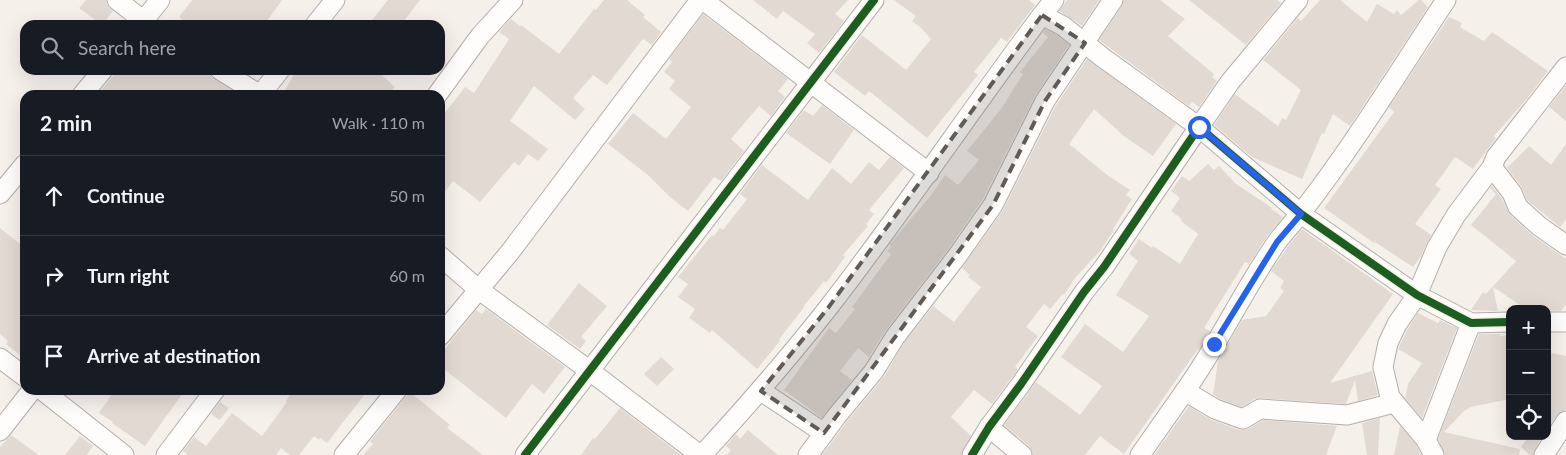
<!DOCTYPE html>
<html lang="en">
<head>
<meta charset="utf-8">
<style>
	body { margin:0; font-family:Lato,sans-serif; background:#242831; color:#f1f3f6 }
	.controls { position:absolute; right:15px; bottom:15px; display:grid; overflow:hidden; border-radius:10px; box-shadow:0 5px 20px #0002 }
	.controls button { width:45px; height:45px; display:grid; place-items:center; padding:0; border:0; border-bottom:1px solid #363941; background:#171b24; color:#f1f3f6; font:25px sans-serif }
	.stop { position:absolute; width:15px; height:15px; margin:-11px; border:4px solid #2563eb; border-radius:50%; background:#fff }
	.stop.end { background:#2563eb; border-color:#fff; box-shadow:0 1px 5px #0008 }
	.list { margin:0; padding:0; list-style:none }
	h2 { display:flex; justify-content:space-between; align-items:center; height:65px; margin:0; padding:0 20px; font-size:21px }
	h2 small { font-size:16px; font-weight:400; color:#9ea1a6 }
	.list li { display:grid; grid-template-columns:32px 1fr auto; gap:15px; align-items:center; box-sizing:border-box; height:80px; padding:0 20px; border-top:1px solid #363941 }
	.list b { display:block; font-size:19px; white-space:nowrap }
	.list em { font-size:16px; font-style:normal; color:#9ea1a6 }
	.icon { flex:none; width:28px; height:28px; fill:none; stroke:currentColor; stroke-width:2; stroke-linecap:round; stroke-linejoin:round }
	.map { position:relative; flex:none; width:1566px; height:455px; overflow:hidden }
	.search { position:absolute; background:#171b24; box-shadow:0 5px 20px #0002; left:20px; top:20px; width:425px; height:55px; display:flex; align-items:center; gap:12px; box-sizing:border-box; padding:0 18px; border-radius:15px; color:#9ea1a6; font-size:19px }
	.panel { position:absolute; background:#171b24; box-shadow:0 5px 20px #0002; left:20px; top:90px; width:425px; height:305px; border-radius:15px }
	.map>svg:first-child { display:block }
	.building { fill:#e2d9d2 }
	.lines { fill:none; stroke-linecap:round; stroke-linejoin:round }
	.street-casing { stroke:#b2aeaa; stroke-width:21 }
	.street { stroke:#fefdfc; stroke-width:19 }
	.cycleway-casing { stroke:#fbefe6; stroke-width:11 }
	.cycleway { stroke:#1b5e20; stroke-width:8 }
	.route { stroke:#2563eb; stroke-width:6 }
	.marked { fill:#605b57; fill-opacity:0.2; stroke:#605b57; stroke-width:4; stroke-dasharray:10 6; stroke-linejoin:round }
</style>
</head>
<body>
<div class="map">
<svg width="1566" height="455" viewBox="0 0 1566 455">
	<rect width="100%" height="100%" fill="#f6f0eb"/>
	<!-- building -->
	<g class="building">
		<path d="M86 0H106L107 5 113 11 102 25 79 8Z"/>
		<path d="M192 0H282L264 25H189L179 17Z"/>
		<path d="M388 0H420L401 25H368Z"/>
		<path d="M604 0H627L645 15 643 17 661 32 652 45 643 39 607 85 593 75 573 98 585 109 575 120 534 86 510 121 548 149 538 161 528 154 519 166 514 162 480 202 453 181 440 198V119L465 87 474 93 509 39 499 32 511 19 520 26 521 25 559 54 594 9 596 10Z"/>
		<path d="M753 0H848L835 14 844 21 819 53 807 43 815 34 783 11 777 19Z"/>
		<path d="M894 0H1029L1035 5 1007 42 1001 38 994 47 974 72 978 75 927 138 869 91 865 96 834 72 862 35 906 70 931 39 921 28 912 21 916 16Z"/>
		<path d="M1067 0H1099L1082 26 1059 11Z"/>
		<path d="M1124 0H1160L1185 19 1168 36 1214 74 1212 77 1217 81 1199 107 1192 102 1189 106 1099 40 1122 6Z"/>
		<path d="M1189 0H1277L1281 3 1246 45Z"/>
		<path d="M1320 0H1340L1367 22 1377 4 1394 14 1397 10 1401 15 1419 0H1421L1428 7 1350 126 1333 114 1324 134 1322 133 1302 179 1252 157 1214 125 1235 94 1278 126 1282 118 1286 120 1301 90 1263 60 1298 18 1301 21Z"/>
		<path d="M703 14 788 79 778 91 785 97 771 116 759 106 731 139 744 151 721 181 714 177 688 211 670 197 648 175 608 144 633 113 666 139 691 107 669 89 675 81 664 72 672 62 669 59Z"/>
		<path d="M1449 17 1462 23 1460 27 1484 41 1492 32 1548 71 1525 101 1494 136 1496 138 1473 169 1455 157 1435 185 1441 189 1415 224 1431 235 1421 256 1413 267 1375 242 1374 243 1324 208 1394 112 1389 107Z"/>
		<path d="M1045 29 1057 35 1069 45 1035 96 983 199 949 248 886 330 869 357 858 348 840 371 852 380 822 418 784 390 829 328 836 333 855 309 852 307 891 254 887 251 891 247 889 245 932 194 945 175 958 185 979 160 967 151 1001 109 1023 74 1020 72 1048 37 1043 33Z"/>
		<path d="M1087 59 1176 124 1153 156 1125 137 1094 109 1069 144 1106 174 1130 190 1126 195 1132 199 1113 229 1114 230 1100 251 1075 278 1064 295 1063 294 1050 309 1044 304 1026 327 1038 336 1015 367 1018 369 992 404 974 390 951 417 971 436 961 455H822L845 424 883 378 904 343 933 306 954 322 981 287 968 277 970 275 962 268 1003 210 1055 107Z"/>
		<path d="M118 70H209L210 75 214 79 234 92 231 95H97Z"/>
		<path d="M297 70H376L395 87 387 95H282Z"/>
		<path d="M1566 85V121L1549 107Z"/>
		<path d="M822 105 854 130 830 164 786 133 804 110 813 116Z"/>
		<path d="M1566 144V219L1560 227 1527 200 1521 186 1507 168 1529 146 1551 165Z"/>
		<path d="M890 157 904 168 869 210 874 214 866 224 868 226 843 255 845 257 826 283 824 281 804 306H805L784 333 779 340 780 341 757 369 712 330 710 333 689 318 695 309 678 297 688 284 678 277 712 235 714 236 720 228 723 230 747 199 740 194 762 165 808 200 832 168 851 184 869 162 879 170Z"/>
		<path d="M1208 164 1214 170 1219 166 1235 183 1272 208 1271 209 1283 217 1268 235 1249 264 1245 262 1204 328 1210 331 1199 350 1198 349 1124 454 1100 436 1085 455H1033L1029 446 1004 425 1036 382 1080 415 1102 386 1061 357 1085 324 1123 352 1149 316 1116 295 1138 261 1129 254 1139 239 1152 248 1153 246 1180 264 1198 234 1181 221 1182 219 1171 211 1180 198 1171 191 1182 176 1189 181Z"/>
		<path d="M1492 186 1502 199 1510 215 1532 235 1566 259V305L1561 311 1526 309 1493 287 1498 311 1471 310 1483 292 1486 294 1516 261 1471 225 1496 194 1490 188Z"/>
		<path d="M0 228 25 248V359L6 344 8 341 0 334Z"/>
		<path d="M1302 229 1393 294 1330 383 1372 371 1378 395 1358 401 1355 380 1346 404 1261 398 1254 399 1242 407 1220 399 1213 395 1218 361 1242 320 1266 316 1284 291 1280 288 1284 281 1271 271 1289 245Z"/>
		<path d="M579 283 607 306 581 337 586 341 580 349 547 325Z"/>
		<path d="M486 309 565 367 544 394 532 384 506 418 440 366V356L454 337 476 310 482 314Z"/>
		<path d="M1418 313 1438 323 1440 320 1457 328 1422 418 1405 398 1408 384 1422 363 1398 349 1407 330Z"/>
		<path d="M1479 334H1500V336L1510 335V399L1471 407 1464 411 1444 432 1520 449 1519 455H1445L1438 439Z"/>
		<path d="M1547 352 1566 356V410L1557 415 1547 429Z"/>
		<path d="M661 357 674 369 657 386 644 374Z"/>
		<path d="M115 390H185L145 446 112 423 113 422 99 413Z"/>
		<path d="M294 390H368L327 443 320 438 319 440 314 436 299 455H290L281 448 276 455H188L183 451 194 437 206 446 232 413 262 436 287 402 286 401Z"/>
		<path d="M410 392 450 425 447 428 483 455H363L373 444 370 441Z"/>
		<path d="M220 402 229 408 220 420 211 414Z"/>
		<path d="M1189 406 1211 420 1240 430 1248 429 1263 420 1337 426 1326 455H1154Z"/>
		<path d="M620 408 681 455H581L593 438 595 439Z"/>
		<path d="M1380 418 1378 455H1367L1362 423Z"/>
		<path d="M1400 426 1417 446 1421 455H1394Z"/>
		<path d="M748 430 778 455H727L731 450 726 446 736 434 740 439Z"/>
		<path d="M11 435 39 455H0V447Z"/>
		<path d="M80 436 93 446 87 455H65Z"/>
		<path d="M1529 436H1543L1535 449 1533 455H1530L1521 447Z"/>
	</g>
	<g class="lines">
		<!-- street casing -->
		<g class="street-casing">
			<g id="street">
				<path d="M117 0 149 25"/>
				<path d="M703 0 929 173"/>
				<path d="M1054 0 1042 15 1063 26 1102 57 1199 127 1230 82 1298 0"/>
				<path d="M140 25 160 0"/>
				<path d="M315 25 335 0"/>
				<path d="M220 70 260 95"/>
				<path d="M82 95 103 70"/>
				<path d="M260 95 280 70"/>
				<path d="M437 95 480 36 513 0"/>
				<path d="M1492 167 1512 193 1518 207 1539 226 1566 245"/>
				<path d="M0 194 25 164"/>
				<path d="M440 256 478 289 590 371 700 455"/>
				<path d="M1547 322H1566"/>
				<path d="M440 336 510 252 700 0"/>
				<path d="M0 358 25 377"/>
				<path d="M42 390 124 455"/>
				<path d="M761 391 824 433"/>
				<path d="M1185 391C1219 344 1243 290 1277 242 1284 232 1293 223 1301 213 1354 145 1399 71 1446 0"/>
				<path d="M989 427 1022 455"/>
				<path d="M0 431 32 390"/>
				<path d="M1426 440 1471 323"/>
				<path d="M166 455 215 390"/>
				<path d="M344 455 397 390"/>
				<path d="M525 455 874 0"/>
				<path d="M702 455C746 407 788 359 828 308 902 213 969 112 1042 15"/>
				<path d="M808 455 836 417 874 371 895 337 958 255 993 205 1045 101 1113 0"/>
				<path d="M972 455 989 427 1021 384 1084 292 1104 267 1199 127 1301 214 1417 295 1471 323 1510 322"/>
				<path d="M1140 455 1185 391 1215 409 1243 419 1260 409 1347 415 1394 403"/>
				<path d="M1434 455 1426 440 1390 397 1383 367 1388 343 1397 324 1417 295 1437 247 1456 215 1492 167 1496 157 1566 67"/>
				<path d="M1544 455 1566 421"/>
			</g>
		</g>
		<!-- street -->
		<use href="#street" class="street"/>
		<!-- cycleway casing -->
		<g class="cycleway-casing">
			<g id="cycleway">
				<path d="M525 455 874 0"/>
				<path d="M972 455 989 427 1021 384 1084 292 1104 267 1199 127 1301 214 1417 295 1471 323 1510 322"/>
			</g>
		</g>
		<!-- cycleway -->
		<use href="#cycleway" class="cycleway"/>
	</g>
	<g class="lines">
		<!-- route -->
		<path class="route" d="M1199 127 1301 214 1277 242 1214 344"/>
	</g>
	<!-- marked area -->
	<path class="marked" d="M1042 15 1085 43 1045 101 993 205 824 433 761 391 828 308Z"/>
</svg>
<div class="controls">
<button>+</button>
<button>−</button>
<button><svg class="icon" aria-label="locate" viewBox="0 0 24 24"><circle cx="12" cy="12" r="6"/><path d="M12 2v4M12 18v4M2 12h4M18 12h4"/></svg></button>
</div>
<div class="stop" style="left:1199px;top:127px"></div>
<div class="stop end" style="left:1214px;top:344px"></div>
<div class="search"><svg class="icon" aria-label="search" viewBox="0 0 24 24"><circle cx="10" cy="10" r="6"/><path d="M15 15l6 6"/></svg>Search here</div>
<section class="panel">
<h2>2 min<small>Walk · 110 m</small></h2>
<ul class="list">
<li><svg class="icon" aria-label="ahead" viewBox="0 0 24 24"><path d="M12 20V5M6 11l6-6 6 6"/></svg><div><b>Continue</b></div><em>50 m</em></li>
<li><svg class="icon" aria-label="right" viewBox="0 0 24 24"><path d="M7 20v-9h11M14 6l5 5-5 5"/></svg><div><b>Turn right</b></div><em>60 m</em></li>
<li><svg class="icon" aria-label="arrive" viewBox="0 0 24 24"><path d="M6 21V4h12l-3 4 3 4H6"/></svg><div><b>Arrive at destination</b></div></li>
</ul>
</section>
</div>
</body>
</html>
